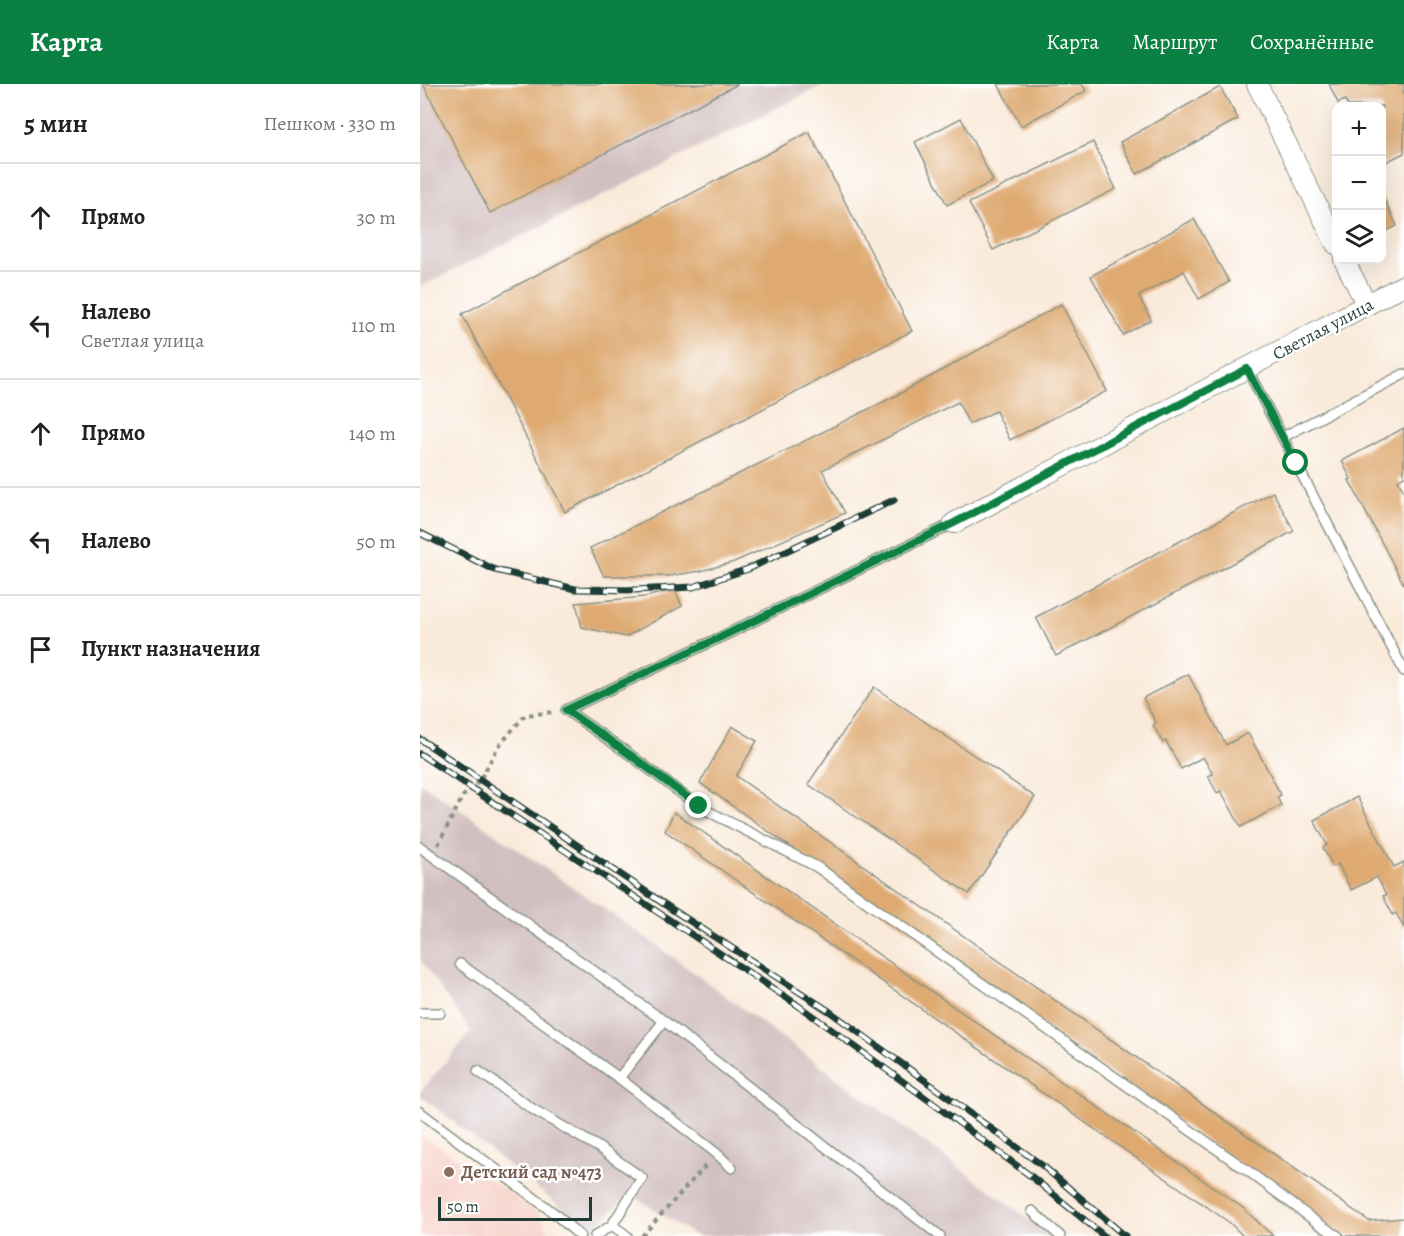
<!DOCTYPE html>
<html lang="ru">
<head>
<meta charset="utf-8">
<style>
	body { margin:0; font-family:Alegreya,serif; background:#f6f6f6; color:#202124 }
	.controls { position:absolute; right:18px; top:18px; display:grid; overflow:hidden; border-radius:12px; box-shadow:0 6px 24px #0002 }
	.controls button { width:54px; height:54px; display:grid; place-items:center; padding:0; border:0; border-bottom:2px solid #e0e0e0; background:#fff; color:#202124; font:30px sans-serif }
	.scale { position:absolute; left:18px; bottom:15px; width:154px; box-sizing:border-box; padding-left:6px; border:3px solid #1f3d34; border-top:0; font-size:16px; line-height:21px; white-space:nowrap; color:#1f3d34; -webkit-text-stroke:4px #fff; paint-order:stroke }
	.stop { position:absolute; width:18px; height:18px; margin:-14px; border:4px solid #0b8043; border-radius:50%; background:#fff }
	.stop.end { background:#0b8043; border-color:#fff; box-shadow:0 2px 6px #0008 }
	.list { margin:0; padding:0; list-style:none }
	h2 { display:flex; justify-content:space-between; align-items:center; height:78px; margin:0; padding:0 24px; font-size:26px }
	h2 small { font-size:20px; font-weight:400; color:#757577 }
	.list li { display:grid; grid-template-columns:39px 1fr auto; gap:18px; align-items:center; box-sizing:border-box; height:108px; padding:0 24px; border-top:2px solid #e0e0e0 }
	.list b { display:block; font-size:22px; white-space:nowrap }
	.list p { margin:0; font-size:20px; white-space:nowrap; color:#757577 }
	.list em { font-size:20px; font-style:normal; color:#757577 }
	.icon { flex:none; width:33px; height:33px; fill:none; stroke:currentColor; stroke-width:2; stroke-linecap:round; stroke-linejoin:round }
	.map { position:relative; flex:none; width:984px; height:1152px; overflow:hidden }
	header { display:flex; align-items:center; gap:36px; box-sizing:border-box; height:84px; padding:0 30px; background:#0b8043; color:#fff }
	header strong { font-size:28px }
	nav { display:flex; gap:33px; margin-inline-start:auto; font-size:21px }
	main { display:flex }
	aside { flex:1; background:#fff }
	.map>svg:first-child { display:block }
	.built { fill:#f7d1c8 }
	.industrial { fill:#d2bfc0 }
	.building { fill:#deaa72 }
	.lines { fill:none; stroke-linecap:round; stroke-linejoin:round }
	.service-casing { stroke:#8c9487; stroke-width:12 }
	.minor-casing { stroke:#8c9487; stroke-width:22 }
	.path { stroke:#8c9487; stroke-width:4; stroke-dasharray:4.5 4.5; stroke-linecap:butt }
	.service { stroke:#fff; stroke-width:9 }
	.minor { stroke:#fff; stroke-width:20 }
	.rail-casing { stroke:#1f3d34; stroke-width:7 }
	.rail { stroke:#fff; stroke-width:4.5; stroke-dasharray:14; stroke-linecap:butt }
	.route { stroke:#0b8043; stroke-width:8 }
	.education-dot { fill:#8d6e63; stroke:#fff; stroke-width:2 }
	.labels { text-anchor:middle; stroke-width:5; stroke-linejoin:round; paint-order:stroke }
	.street-label { font-size:18px; fill:#1f3d34; stroke:#fff }
	.education-label { font-size:18px; font-weight:bold; fill:#785e54; stroke:#fff; text-anchor:start }
</style>
</head>
<body>
<header>
<strong>Карта</strong>
<nav><a>Карта</a><a>Маршрут</a><a>Сохранённые</a></nav>
</header>
<main>
<aside>
<h2>5 мин<small>Пешком · 330 m</small></h2>
<ul class="list">
<li><svg class="icon" aria-label="ahead" viewBox="0 0 24 24"><path d="M12 20V5M6 11l6-6 6 6"/></svg><div><b>Прямо</b></div><em>30 m</em></li>
<li><svg class="icon" aria-label="left" viewBox="0 0 24 24"><path d="M17 20v-9H6M10 6l-5 5 5 5"/></svg><div><b>Налево</b><p>Светлая улица</p></div><em>110 m</em></li>
<li><svg class="icon" aria-label="ahead" viewBox="0 0 24 24"><path d="M12 20V5M6 11l6-6 6 6"/></svg><div><b>Прямо</b></div><em>140 m</em></li>
<li><svg class="icon" aria-label="left" viewBox="0 0 24 24"><path d="M17 20v-9H6M10 6l-5 5 5 5"/></svg><div><b>Налево</b></div><em>50 m</em></li>
<li><svg class="icon" aria-label="arrive" viewBox="0 0 24 24"><path d="M6 21V4h12l-3 4 3 4H6"/></svg><div><b>Пункт назначения</b></div></li>
</ul>
</aside>
<div class="map">
<svg width="984" height="1152" viewBox="0 0 984 1152">
	<rect width="100%" height="100%" fill="#fff"/>
	<filter id="ink" filterUnits="userSpaceOnUse"><feTurbulence type="fractalNoise" baseFrequency=".0167" numOctaves="2"/><feDisplacementMap in="SourceGraphic" scale="12" xChannelSelector="R" yChannelSelector="G"/><feConvolveMatrix kernelMatrix="1 2 1 2 8 2 1 2 1" color-interpolation-filters="sRGB"/></filter>
	<filter id="wash" filterUnits="userSpaceOnUse"><feTurbulence type="fractalNoise" baseFrequency=".008" numOctaves="4" result="noise"/><feDisplacementMap in="SourceGraphic" scale="24" xChannelSelector="R" yChannelSelector="G"/><feGaussianBlur stdDeviation="1.35" result="paint"/><feColorMatrix in="noise" values="0 0 0 0 0 0 0 0 0 0 0 0 0 0 0 0 0 1.4 0 .05"/><feComposite in="paint" operator="in"/></filter>
	<g filter="url(#wash)">
		<rect width="100%" height="100%" fill="#f9eada"/>
		<!-- built -->
		<path class="built" d="M0 1050 117 1127 131 1152H0Z"/>
		<!-- industrial -->
		<g class="industrial">
			<path d="M0 0H405L0 203Z"/>
			<path d="M0 699 29 718 225 853 632 1152H276L210 1110 171 1147 0 1011V1008L51 948 0 875Z"/>
		</g>
		<g id="blocks">
			<!-- building -->
			<g class="building">
				<path d="M3 0H318L70 129Z"/>
				<path d="M578 0H662L666 7 601 42Z"/>
				<path d="M909 0H984V7L982 8 984 12V69L962 80V22H928L925 16 918 19Z"/>
				<path d="M800 3 818 35 717 90 700 58Z"/>
				<path d="M541 34 573 97 527 121 495 58Z"/>
				<path d="M389 48 492 247 145 428 42 230Z"/>
				<path d="M673 58 696 105 573 166 549 119Z"/>
				<path d="M962 111 977 142 962 149Z"/>
				<path d="M774 135 809 198 779 215 764 187 719 212 731 236 703 251 671 192Z"/>
				<path d="M641 220 687 307 590 356 576 327 549 340 538 318 402 386 425 429 314 478 281 487 249 492H184L170 464 483 308Z"/>
				<path d="M984 344V392L978 396 984 408V501L929 396 931 395 922 377Z"/>
				<path d="M853 408 874 447 636 572 616 533Z"/>
				<path d="M255 506 262 522 206 553 162 543 156 519 225 513Z"/>
				<path d="M768 590 806 661 828 649 861 711 857 713 861 721 821 743 801 707 797 709 788 692 793 690 783 673 761 685 746 657 743 659 733 641 736 639 723 614Z"/>
				<path d="M454 603 615 713 549 810 388 700Z"/>
				<path d="M312 642 337 657 316 692 949 1137 984 1134V1152H925L866 1113 280 699Z"/>
				<path d="M937 713 974 783 984 778V844L976 829 973 831 963 812 966 811 957 793 931 806 918 780 913 783 903 764 907 761 894 736Z"/>
				<path d="M254 728 823 1124 853 1152H823L810 1139 245 747Z"/>
			</g>
		</g>
	</g>
	<g filter="url(#ink)">
		<use href="#blocks" fill-opacity="0" stroke="#8c9487" stroke-width="1.5"/>
		<g class="lines">
			<!-- service casing -->
			<g class="service-casing">
				<g id="service">
					<path d="M827 285 984 587"/>
					<path d="M863 353 984 290"/>
					<path d="M534 439 301 553 146 626 209 670 278 722 397 783 828 1087 899 1140 918 1152"/>
					<path d="M0 763 244 937 520 1152"/>
					<path d="M40 880 199 994 296 1069 312 1084"/>
					<path d="M0 929H20"/>
					<path d="M58 987 114 1026 178 1063 222 1094 192 1141 175 1152"/>
					<path d="M199 994 244 937"/>
					<path d="M0 1028 134 1129 160 1152"/>
					<path d="M612 1127 640 1152"/>
					<path d="M192 1141 207 1152"/>
				</g>
			</g>
			<!-- minor casing -->
			<g class="minor-casing">
				<g id="minor">
					<path d="M837 0 916 160"/>
					<path d="M924 176 947 221"/>
					<path d="M534 439 984 201"/>
				</g>
			</g>
			<!-- path -->
			<g class="path">
				<path d="M18 761 43 712 52 705 60 696 78 663 105 631 135 628"/>
				<path d="M222 1152 288 1079"/>
			</g>
			<!-- service -->
			<use href="#service" class="service"/>
			<!-- minor -->
			<use href="#minor" class="minor"/>
			<!-- rail casing -->
			<g class="rail-casing">
				<g id="rail">
					<path d="M0 449 75 486 155 505 214 506 273 503 328 485 474 416"/>
					<path d="M0 655 253 826 409 927 623 1082 705 1152"/>
					<path d="M0 670 376 920 503 1012 612 1093 684 1152"/>
				</g>
			</g>
			<!-- rail -->
			<use href="#rail" class="rail"/>
		</g>
	</g>
	<g class="lines" filter="url(#ink)">
		<!-- route -->
		<path class="route" d="M279 722 209 670 146 626 301 553 534 439 827 285 876 379"/>
	</g>
	<!-- markers -->
	<circle class="education-dot" cx="29" cy="1088" r="6"/>
	<g class="labels">
		<!-- street labels -->
		<g class="street-label">
			<text transform="translate(903 245) rotate(-28)" y="6">Светлая улица</text>
		</g>
		<!-- education labels -->
		<g class="education-label">
			<text x="41" y="1094">Детский сад №473</text>
		</g>
	</g>
</svg>
<div class="controls">
<button>+</button>
<button>−</button>
<button><svg class="icon" aria-label="layers" viewBox="0 0 24 24"><path d="M12 4l9 5-9 5-9-5zM3 14l9 5 9-5"/></svg></button>
</div>
<div class="scale">50 m</div>
<div class="stop" style="left:876px;top:379px"></div>
<div class="stop end" style="left:279px;top:722px"></div>
</div>
</main>
</body>
</html>
